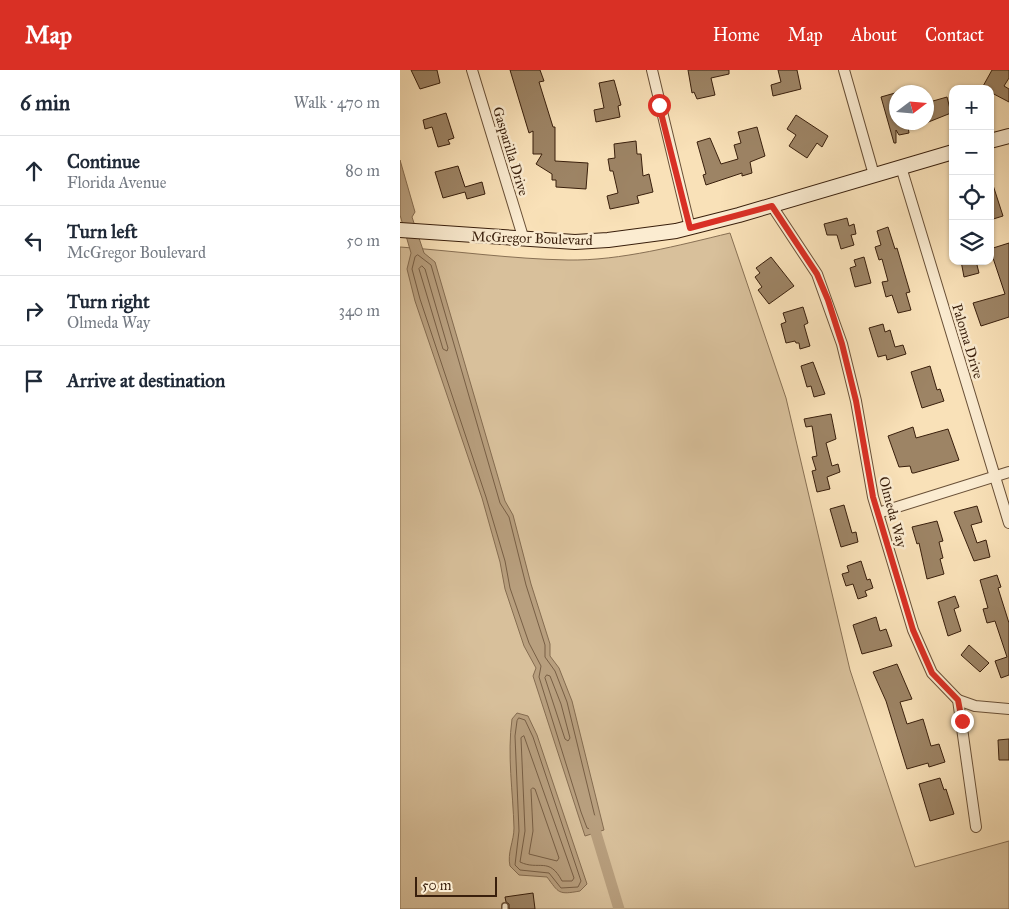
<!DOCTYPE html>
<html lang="en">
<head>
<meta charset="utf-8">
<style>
	body { margin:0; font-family:"IM FELL Great Primer",serif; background:#f2f2f3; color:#1f2937 }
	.controls { position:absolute; right:15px; top:15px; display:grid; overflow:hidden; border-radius:10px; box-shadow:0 1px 4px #0004 }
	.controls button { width:45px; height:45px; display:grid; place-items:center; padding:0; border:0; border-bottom:1px solid #e0e1e3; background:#fff; color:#1f2937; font:25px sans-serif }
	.compass { position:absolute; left:489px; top:15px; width:45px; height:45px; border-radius:50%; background:#fff; box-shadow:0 1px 4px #0004; rotate:74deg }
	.scale { position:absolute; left:15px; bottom:12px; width:82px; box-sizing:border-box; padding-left:5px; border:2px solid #391f0c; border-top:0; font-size:14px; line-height:18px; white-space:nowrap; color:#391f0c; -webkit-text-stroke:4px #fbecd1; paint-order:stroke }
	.stop { position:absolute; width:15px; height:15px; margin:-11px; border:4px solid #d93025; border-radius:50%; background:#fff }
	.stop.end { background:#d93025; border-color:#fff; box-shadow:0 1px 5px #0008 }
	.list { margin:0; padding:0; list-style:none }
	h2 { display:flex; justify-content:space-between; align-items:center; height:65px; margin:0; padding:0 20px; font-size:21px }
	h2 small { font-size:16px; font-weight:400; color:#747a83 }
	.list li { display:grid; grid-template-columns:32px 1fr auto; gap:15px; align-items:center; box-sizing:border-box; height:70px; padding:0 20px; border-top:1px solid #e0e1e3 }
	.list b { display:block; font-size:19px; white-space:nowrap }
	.list p { margin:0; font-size:16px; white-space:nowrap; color:#747a83 }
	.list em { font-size:16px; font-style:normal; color:#747a83 }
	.icon { flex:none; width:28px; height:28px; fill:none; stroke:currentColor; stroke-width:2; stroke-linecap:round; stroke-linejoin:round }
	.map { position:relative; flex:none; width:609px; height:839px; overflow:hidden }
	header { display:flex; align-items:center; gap:30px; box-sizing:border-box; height:70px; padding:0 25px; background:#d93025; color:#fff }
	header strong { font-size:24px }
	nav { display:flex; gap:28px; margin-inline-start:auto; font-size:18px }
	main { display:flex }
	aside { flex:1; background:#fff }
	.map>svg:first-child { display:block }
	.green { fill:#d8c09b; stroke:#887054 }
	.water { fill:#b89f7e; stroke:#856c50 }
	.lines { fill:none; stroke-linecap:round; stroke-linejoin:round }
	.shore { stroke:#785f45; stroke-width:1 }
	.canal { stroke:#b89f7e; stroke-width:11 }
	.building { fill:#9d8465; stroke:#391f0c }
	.service-casing { stroke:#695037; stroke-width:8 }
	.minor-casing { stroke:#695037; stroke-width:12 }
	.secondary-casing { stroke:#391f0c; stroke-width:16 }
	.service { stroke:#fbecd1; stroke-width:5 }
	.minor { stroke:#fbecd1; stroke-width:10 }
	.secondary { stroke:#fbecd1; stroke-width:14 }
	.route { stroke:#d93025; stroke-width:6 }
	.labels { text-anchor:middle; stroke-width:5; stroke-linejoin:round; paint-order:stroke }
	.street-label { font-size:14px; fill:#391f0c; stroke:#fbecd1 }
</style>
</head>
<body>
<header>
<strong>Map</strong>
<nav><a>Home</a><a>Map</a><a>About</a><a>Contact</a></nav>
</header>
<main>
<aside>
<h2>6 min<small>Walk · 470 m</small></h2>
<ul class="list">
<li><svg class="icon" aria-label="ahead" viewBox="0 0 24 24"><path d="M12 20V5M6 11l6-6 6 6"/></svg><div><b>Continue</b><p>Florida Avenue</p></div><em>80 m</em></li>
<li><svg class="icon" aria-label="left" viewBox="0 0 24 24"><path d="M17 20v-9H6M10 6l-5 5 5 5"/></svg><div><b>Turn left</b><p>McGregor Boulevard</p></div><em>50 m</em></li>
<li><svg class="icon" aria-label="right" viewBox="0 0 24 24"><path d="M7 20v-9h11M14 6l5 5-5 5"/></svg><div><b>Turn right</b><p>Olmeda Way</p></div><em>340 m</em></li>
<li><svg class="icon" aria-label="arrive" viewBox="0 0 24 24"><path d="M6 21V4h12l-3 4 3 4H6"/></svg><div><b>Arrive at destination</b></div></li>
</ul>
</aside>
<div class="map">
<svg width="609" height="839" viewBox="0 0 609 839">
	<rect width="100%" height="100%" fill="#f9e1b8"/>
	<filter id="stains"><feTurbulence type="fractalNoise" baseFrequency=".004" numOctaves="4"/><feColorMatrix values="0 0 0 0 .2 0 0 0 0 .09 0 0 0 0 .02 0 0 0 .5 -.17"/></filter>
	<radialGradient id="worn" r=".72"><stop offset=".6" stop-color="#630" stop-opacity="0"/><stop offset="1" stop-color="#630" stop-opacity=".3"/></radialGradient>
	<!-- green -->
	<path class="green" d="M330 163 386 328 450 600 515 797 609 771V839H0V177C56 181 112 189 168 190 220 191 280 175 330 163Z"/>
	<!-- water -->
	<g class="water">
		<path d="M0 90 15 142 12 147 24 183 35 192 105 431 113 445 131 514 150 574V586L159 598 172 631 204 760 185 766 133 606 136 598 124 576 105 519 100 492 82 428 15 231 7 199 11 183 0 145Z"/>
		<path d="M117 643 128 646 137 665 187 814 180 821C158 825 159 823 147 807L119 805 110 796C107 783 114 771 114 758 113 722 107 685 112 649Z"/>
	</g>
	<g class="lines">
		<!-- shore -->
		<g class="shore">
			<path d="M18 185 31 195 100 433 109 447 126 515 145 575V587L155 601 167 632 197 755 190 759 187 758 181 742 139 607 141 596 129 573 110 518 105 491 86 427 20 229 12 199 15 187Z"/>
			<path d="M22 196 25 199 48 278 47 281 43 279 19 199Z"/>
			<path d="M147 605 150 606 161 634 170 668 168 671 165 669 145 608Z"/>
			<path d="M119 648 125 650 133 667 181 811 178 817 161 818 149 803 120 800 115 795 119 761 115 666 117 651Z"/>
			<path d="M124 666 174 808 172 811H162C149 786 139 801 120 792L125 761 121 668Z"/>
			<path d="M133 718 135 719 159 788 157 791 129 784 133 761 131 720Z"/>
		</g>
		<!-- canal -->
		<path class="canal" d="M192 750 219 839"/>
	</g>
	<!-- building -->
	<g class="building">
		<path d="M11 0H37L40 13 20 19Z"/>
		<path d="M110 0H140L144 11 139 12 153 57H155V91L188 93 186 119 156 117V110H152V104L136 94 142 84H133V61L129 63Z"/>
		<path d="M288 0H329V4L311 8 315 25 297 29 294 22 292 23Z"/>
		<path d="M378 0H397L401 19 373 26 371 15 381 12Z"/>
		<path d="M592 0H609V8L604 16 609 19V32L590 22V19L582 18Z"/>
		<path d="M214 10 221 35 218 36 220 47 196 52 194 40 204 38 199 13Z"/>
		<path d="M495 23 496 52H515V55L508 57 509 63 499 65 496 60V73H494L481 27Z"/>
		<path d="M547 27 551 43 526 53V33Z"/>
		<path d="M46 43 54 68 48 70 50 74 38 77 32 57 25 59 23 50Z"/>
		<path d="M396 45 428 66 422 77 417 73 407 88 389 76 396 65 387 59Z"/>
		<path d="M357 57 365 86 350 92 352 103 342 106V103L306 115 303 105 306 104 297 72 310 68 321 94 338 89 334 75 341 73 338 62Z"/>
		<path d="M236 71 237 84H241L243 106 249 104 253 122 237 126 239 133 210 139 207 126 218 123 213 101H210L208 89 215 88 214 74Z"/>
		<path d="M58 96 65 117 82 112 85 124 67 129 65 122 43 128 35 102Z"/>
		<path d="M590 112H592L603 146 590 150Z"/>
		<path d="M447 148 449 156 454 154 456 164 451 165 454 175 441 179 437 165H427L424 154Z"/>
		<path d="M488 157 495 179 497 178 510 222 506 223 511 240 498 243 492 225 486 227 482 212 488 211 482 189 479 190 475 177 481 175 477 161Z"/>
		<path d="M609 173V247L581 256 573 233 605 224 590 179Z"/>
		<path d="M371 187 394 216 369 234 358 220 362 217 355 207 360 203 356 198Z"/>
		<path d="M464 187 471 213 455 217 450 198 456 196 454 190Z"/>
		<path d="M561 191H576L579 203 564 207Z"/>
		<path d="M403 237 408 253 404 255 410 276 400 279 399 273H396L395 271 386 273 381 254 386 252 383 243Z"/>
		<path d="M483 254 485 262 490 260 495 277 503 275 506 284 487 290 486 285 478 287 469 258Z"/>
		<path d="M413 292 425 324 414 327 411 316 407 317 401 296Z"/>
		<path d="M530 296 537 320 540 319 544 331 522 338 511 302Z"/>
		<path d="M431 344 436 369 426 373 432 396 438 394 440 402 427 407 430 419 417 422 412 401 416 400 412 387 417 386 412 356 406 357 404 349Z"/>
		<path d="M513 357 516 368 548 359 559 390 514 403H512L510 396 499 397 488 366Z"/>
		<path d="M444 435 452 463 456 462 458 472 441 477 430 439Z"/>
		<path d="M577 436 582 452 571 455 577 473 586 470 590 487 574 491 554 442Z"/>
		<path d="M537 451 543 471 539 472 543 488 540 489 544 504 527 509 519 473 517 474 512 457Z"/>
		<path d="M461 491 467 510 470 509 473 518 465 521 467 526 458 529 453 514 446 516 442 504 449 502 447 496Z"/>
		<path d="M597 505 601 517 598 518 609 553V605L601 608 595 591 607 587 595 551 587 553 583 539 588 538 580 510Z"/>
		<path d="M555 526 559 537 554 539 561 561 548 566 538 532Z"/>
		<path d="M476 547 480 561 486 559 492 576 462 584 453 555Z"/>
		<path d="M569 575 589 593 580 602 561 585Z"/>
		<path d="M497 594 512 629 500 632 507 654 523 649 531 676 539 674 545 692 529 697 528 693 507 699 486 631 473 602Z"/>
		<path d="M609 669V690H599L598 670Z"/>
		<path d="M540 708 544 720 546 719 554 744 530 751 519 714Z"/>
		<path d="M133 823 135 839H109V834L106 832 105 827Z"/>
	</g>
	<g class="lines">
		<!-- service casing -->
		<g class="service-casing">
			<path id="service" d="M105 836V839"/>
		</g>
		<!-- minor casing -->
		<g class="minor-casing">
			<g id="minor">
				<path d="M72 0 124 170"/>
				<path d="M252 0 290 158"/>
				<path d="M444 0 474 105"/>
				<path d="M501 97 609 453"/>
				<path d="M372 136 417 204 442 274 456 331 473 427 513 560 532 603 558 630 576 757"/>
				<path d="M478 443 609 402"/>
				<path d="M558 630 575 636 609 639"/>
			</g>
		</g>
		<!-- secondary casing -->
		<g class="secondary-casing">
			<g id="secondary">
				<path d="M590 71 609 66"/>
				<path d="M0 160 175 172 208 170 276 161 339 145 553 82"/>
			</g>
		</g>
		<!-- service -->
		<use href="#service" class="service"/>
		<!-- minor -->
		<use href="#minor" class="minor"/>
		<!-- secondary -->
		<use href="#secondary" class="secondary"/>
	</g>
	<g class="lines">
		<!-- route -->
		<path class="route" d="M259 35 290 158 372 136 417 204 428 230 442 274 456 331 473 427 513 560 532 603 558 630 562 651"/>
	</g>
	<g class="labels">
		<!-- street labels -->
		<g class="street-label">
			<text transform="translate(111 81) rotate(73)" y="5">Gasparilla Drive</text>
			<text transform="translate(132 168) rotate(2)" y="5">McGregor Boulevard</text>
			<text transform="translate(568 271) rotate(73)" y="5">Paloma Drive</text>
			<text transform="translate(493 442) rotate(75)" y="5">Olmeda Way</text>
		</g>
	</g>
	<rect width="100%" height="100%" filter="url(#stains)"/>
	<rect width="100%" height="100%" fill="url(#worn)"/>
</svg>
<div class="controls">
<button>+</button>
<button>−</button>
<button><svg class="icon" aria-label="locate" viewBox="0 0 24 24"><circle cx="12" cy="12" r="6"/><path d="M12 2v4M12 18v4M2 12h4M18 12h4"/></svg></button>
<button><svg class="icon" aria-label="layers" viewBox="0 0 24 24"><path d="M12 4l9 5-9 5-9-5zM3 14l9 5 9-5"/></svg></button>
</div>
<svg class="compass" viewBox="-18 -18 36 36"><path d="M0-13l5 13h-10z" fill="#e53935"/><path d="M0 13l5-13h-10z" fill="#747a83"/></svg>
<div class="scale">50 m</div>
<div class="stop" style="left:259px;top:35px"></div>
<div class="stop end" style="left:562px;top:651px"></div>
</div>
</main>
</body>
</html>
